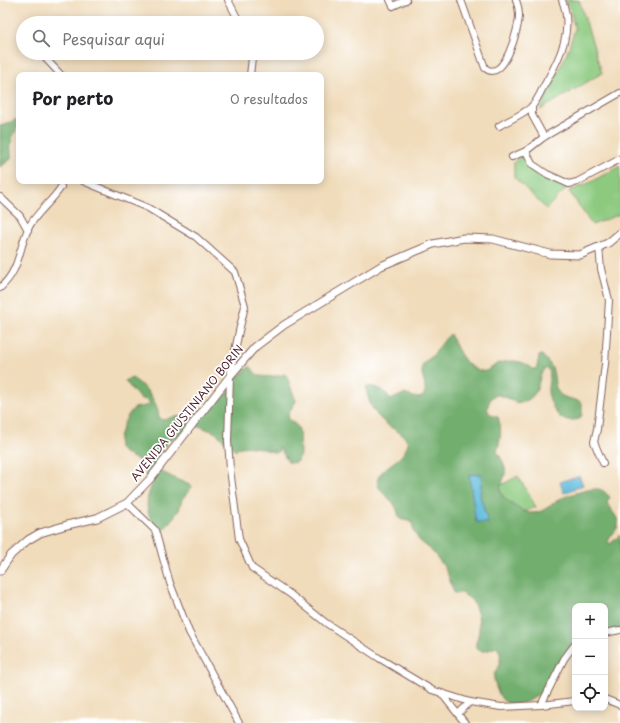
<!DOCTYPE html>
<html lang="pt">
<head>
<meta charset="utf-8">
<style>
	body { margin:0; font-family:"Playpen Sans",sans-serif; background:#f6f6f6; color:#202124 }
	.controls { position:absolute; right:12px; bottom:12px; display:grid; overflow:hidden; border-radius:8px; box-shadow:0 2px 10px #0003 }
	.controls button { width:36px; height:36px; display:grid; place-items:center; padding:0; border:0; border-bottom:1px solid #e0e0e0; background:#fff; color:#202124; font:20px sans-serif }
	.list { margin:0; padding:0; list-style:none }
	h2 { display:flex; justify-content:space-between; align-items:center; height:52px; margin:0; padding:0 16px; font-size:17px }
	h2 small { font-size:13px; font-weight:400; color:#757577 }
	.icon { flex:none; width:22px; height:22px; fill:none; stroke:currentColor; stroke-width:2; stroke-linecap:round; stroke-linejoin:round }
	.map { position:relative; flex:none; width:620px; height:723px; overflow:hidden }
	.search { position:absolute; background:#fff; box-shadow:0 2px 10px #0003; left:16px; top:16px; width:308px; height:44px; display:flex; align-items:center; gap:10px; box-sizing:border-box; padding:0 14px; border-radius:22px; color:#757577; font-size:15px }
	.panel { position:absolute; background:#fff; box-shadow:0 2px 10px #0003; left:16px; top:72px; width:308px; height:112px; border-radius:8px }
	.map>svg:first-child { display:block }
	.green { fill:#8dca80; stroke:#6c7456 }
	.forest { fill:#72ae6e; stroke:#5e664c }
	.water { fill:#5fbbdd; stroke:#546d84 }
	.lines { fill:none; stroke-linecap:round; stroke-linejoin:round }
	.minor-casing { stroke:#84615d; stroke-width:8 }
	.major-casing { stroke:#84615d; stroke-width:9 }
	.minor { stroke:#fff; stroke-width:6 }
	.major { stroke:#fff; stroke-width:7 }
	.labels { text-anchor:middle; stroke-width:3.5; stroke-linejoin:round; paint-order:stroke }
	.street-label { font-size:11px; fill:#4a1f2b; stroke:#fff }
</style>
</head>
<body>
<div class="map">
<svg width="620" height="723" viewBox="0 0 620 723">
	<rect width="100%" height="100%" fill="#fff"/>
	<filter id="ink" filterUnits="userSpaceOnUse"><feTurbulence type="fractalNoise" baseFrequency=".025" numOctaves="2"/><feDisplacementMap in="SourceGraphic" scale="8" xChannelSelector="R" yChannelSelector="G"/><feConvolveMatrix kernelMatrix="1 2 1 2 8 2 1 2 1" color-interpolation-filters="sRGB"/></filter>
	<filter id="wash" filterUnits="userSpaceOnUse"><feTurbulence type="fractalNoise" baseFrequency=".012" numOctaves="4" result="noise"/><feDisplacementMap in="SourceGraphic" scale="16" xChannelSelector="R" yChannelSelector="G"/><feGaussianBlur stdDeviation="0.9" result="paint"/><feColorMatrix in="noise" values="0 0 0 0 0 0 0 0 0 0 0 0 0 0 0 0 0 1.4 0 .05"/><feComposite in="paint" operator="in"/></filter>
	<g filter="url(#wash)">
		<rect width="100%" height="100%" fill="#f0dbba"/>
		<!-- green -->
		<g class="green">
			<path d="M565 0H579L602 73 540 110 567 53 575 29 570 9Z"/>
			<path d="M521 156 533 168 569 186 546 209 514 177V162Z"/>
			<path d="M620 166V214L592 225 569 191 589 183Z"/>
			<path d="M518 476 536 507 514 516 498 487Z"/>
		</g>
		<!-- forest -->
		<g class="forest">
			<path d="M19 118C19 130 13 132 11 143 10 148 12 153 11 159L0 167V126L7 124Z"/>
			<path d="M450 334C457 347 464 368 481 371 487 373 492 366 497 364 510 359 524 360 534 370L537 367 539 356 542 355C546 360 552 365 553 371 555 378 554 388 559 393 564 400 576 398 582 403V415L579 419C574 420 568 421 563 419 556 417 547 396 548 389 548 382 551 377 549 370L546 368C535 377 543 392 526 401 513 408 504 391 494 396 491 397 490 400 489 403 485 411 490 415 498 417 502 429 501 439 497 451 499 456 504 462 505 468 508 481 491 489 508 501 515 506 523 513 533 513 543 513 551 504 560 499 568 495 590 488 599 489 603 490 606 493 609 496L610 498 607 501C608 510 620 516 618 526 616 532 610 535 608 542L609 544 611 543 620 535V630L605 633V606H575V641L553 673 548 686 543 693C532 695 530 704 515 704 503 704 500 698 496 687 496 685 494 681 494 678 493 673 497 671 498 667 501 661 502 651 496 647 488 650 483 654 476 648 475 641 479 636 479 629 480 622 476 603 470 599 467 596 465 596 462 593H454L448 575 443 565 431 550 419 540 414 532 412 522 400 519C398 514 397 508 394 504 390 498 381 493 378 485 374 472 394 464 401 456 405 452 407 448 408 442 404 435 399 432 392 428 376 417 369 407 366 387 375 385 388 391 390 400L404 394 417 398 422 397C430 389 420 377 422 367 423 362 426 361 430 358 438 351 442 341 450 334Z"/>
			<path d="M249 367H251C253 369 255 374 258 375 261 378 280 376 285 374L287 377 296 401 288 415 289 419 297 426 299 430 300 454 298 460 294 463 288 462 280 448 278 452 276 453C265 449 248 444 237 448L236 451 216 433 199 426C177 435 165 437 157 462L160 471 178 480 192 486V487L182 499 179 510 159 536C147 511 142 507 154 480L146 482 145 467 144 464C137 458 126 456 120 449 114 442 127 412 135 408 140 406 146 407 150 404L148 400 140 399 125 381 132 378C146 387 157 400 159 417L163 420 173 417 185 416 201 411 210 402 229 392 238 376Z"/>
		</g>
		<!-- water -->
		<g class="water">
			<path d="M482 474 480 496 488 523 476 522 469 475Z"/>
			<path d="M579 476 583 485 564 493 560 482Z"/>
		</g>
	</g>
	<g filter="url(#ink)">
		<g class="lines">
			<!-- minor casing -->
			<g class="minor-casing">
				<g id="minor">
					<path d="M228 0 240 23"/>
					<path d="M390 0 393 6 406 0"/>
					<path d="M461 0 485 68C504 84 519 28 519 15 519 10 518 5 516 0"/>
					<path d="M43 53 47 60 61 75"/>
					<path d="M250 75 252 58 251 53"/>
					<path d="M532 106V115L544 137"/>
					<path d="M499 126C507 121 528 112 533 105 538 99 541 91 545 84 560 58 574 30 562 0"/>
					<path d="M526 151 532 164 547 174 569 184 577 182 620 159"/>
					<path d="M512 157 526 151 544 137 620 93"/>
					<path d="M83 181 148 208 196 237 235 272 245 306 239 331 230 376 228 441 230 469 239 539 252 568 290 594 326 623 379 658 432 690 470 702 501 707 541 705 575 701"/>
					<path d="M0 197 20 216 28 230"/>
					<path d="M599 247 601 269 609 300 605 364 597 429 594 442 603 463"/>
					<path d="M0 288C20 270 18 251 28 229 35 213 52 202 61 187"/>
					<path d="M127 503 155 530 170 583 189 632 239 723"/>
					<path d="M605 633 620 630"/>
					<path d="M441 693 465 723"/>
					<path d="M605 699 620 705"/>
					<path d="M541 705 564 659 575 644"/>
					<path d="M458 714 470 702"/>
				</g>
			</g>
			<!-- major casing -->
			<g class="major-casing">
				<path id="major" d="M0 571 11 555 28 540 40 533 67 525 97 518 127 503 150 479 230 376 255 347 284 325 381 266 433 244 464 238 493 239 550 254 580 255 608 243 620 233"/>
			</g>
			<!-- minor -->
			<use href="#minor" class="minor"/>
			<!-- major -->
			<use href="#major" class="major"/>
		</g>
	</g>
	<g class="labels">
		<!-- street labels -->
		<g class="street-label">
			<text transform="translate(187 413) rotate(-51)" y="4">AVENIDA GIUSTINIANO BORIN</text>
		</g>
	</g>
</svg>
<div class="controls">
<button>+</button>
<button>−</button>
<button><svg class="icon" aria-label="locate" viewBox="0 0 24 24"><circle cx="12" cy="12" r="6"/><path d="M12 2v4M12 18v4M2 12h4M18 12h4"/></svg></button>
</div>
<div class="search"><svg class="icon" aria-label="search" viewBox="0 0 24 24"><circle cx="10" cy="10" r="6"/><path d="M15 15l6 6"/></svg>Pesquisar aqui</div>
<section class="panel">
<h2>Por perto<small>0 resultados</small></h2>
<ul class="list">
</ul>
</section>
</div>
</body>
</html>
